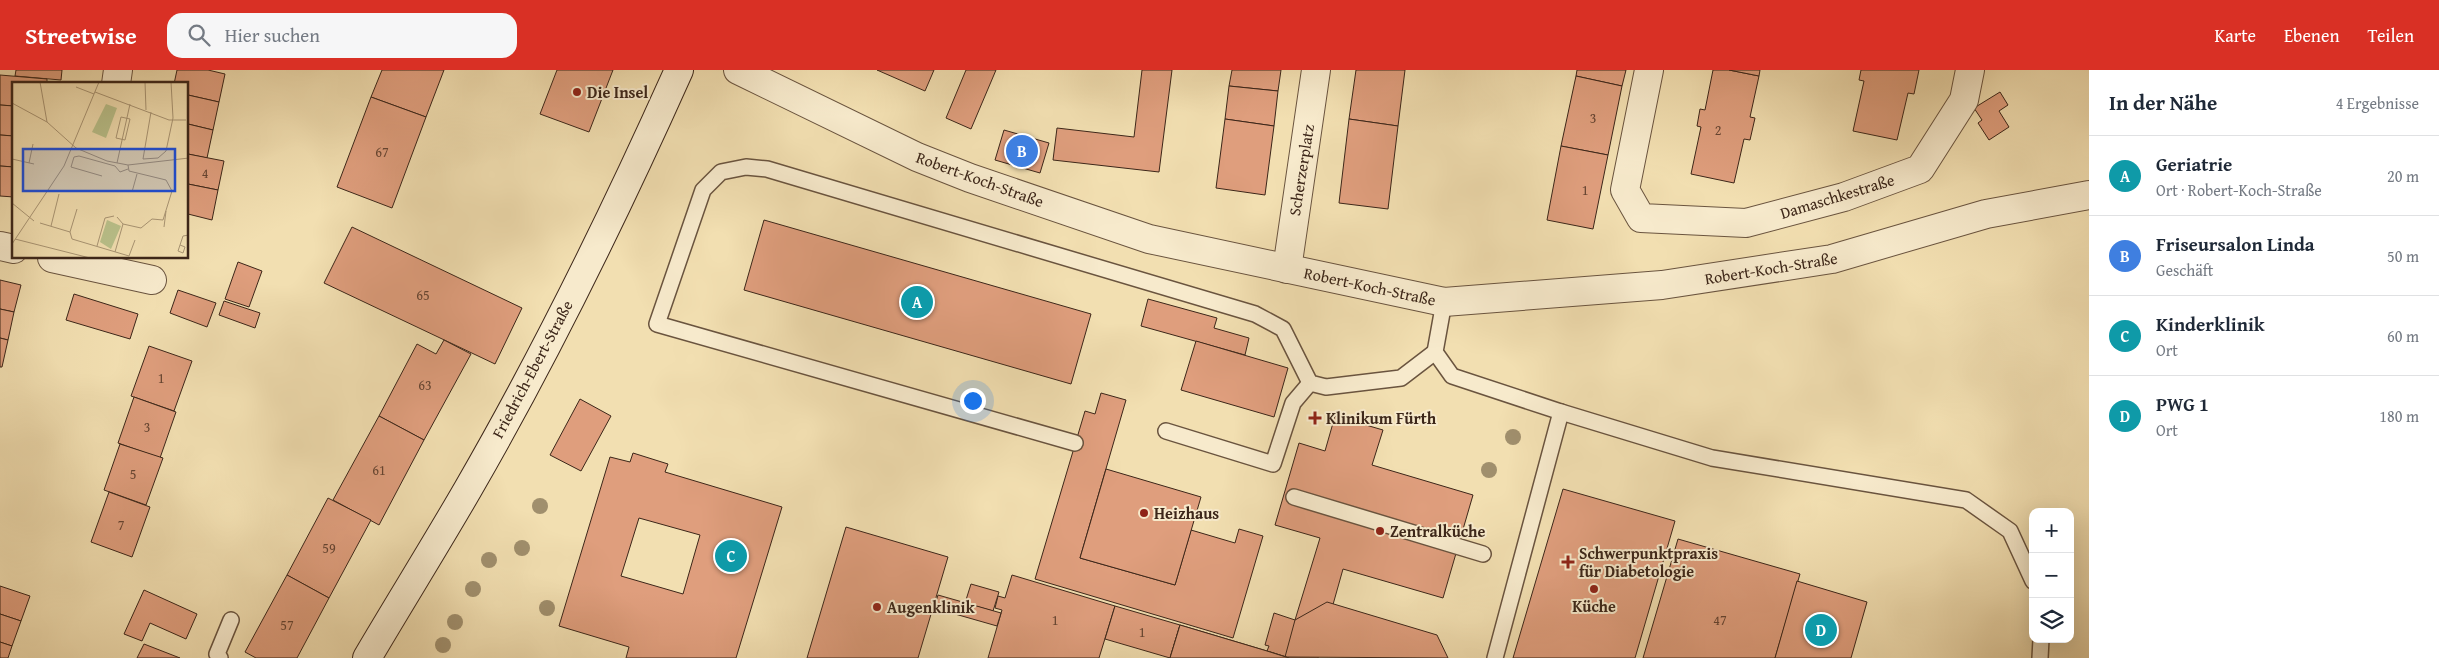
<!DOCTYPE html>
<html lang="de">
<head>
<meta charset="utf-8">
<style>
	body { margin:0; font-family:"Gentium Book Plus",serif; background:#f6f6f7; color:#1f2937 }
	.controls { position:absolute; right:15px; bottom:15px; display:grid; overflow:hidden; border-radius:10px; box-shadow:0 5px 20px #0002 }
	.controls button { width:45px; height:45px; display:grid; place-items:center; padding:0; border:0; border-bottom:1px solid #e0e1e3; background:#fff; color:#1f2937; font:25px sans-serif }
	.you { position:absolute; left:972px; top:330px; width:18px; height:18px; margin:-12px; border:4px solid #fff; border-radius:50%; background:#1a73e8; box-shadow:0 0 0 8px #1a73e833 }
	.badge { display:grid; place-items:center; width:32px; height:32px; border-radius:50%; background:#d93025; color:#fff; font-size:16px; font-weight:700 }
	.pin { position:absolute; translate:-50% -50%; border:2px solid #fff; box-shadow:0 1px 5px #0006 }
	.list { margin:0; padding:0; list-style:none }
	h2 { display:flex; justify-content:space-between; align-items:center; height:65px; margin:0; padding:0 20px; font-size:21px }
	h2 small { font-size:16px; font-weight:400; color:#747a83 }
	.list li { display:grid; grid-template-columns:32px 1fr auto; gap:15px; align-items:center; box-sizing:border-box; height:80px; padding:0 20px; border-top:1px solid #e0e1e3 }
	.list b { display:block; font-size:19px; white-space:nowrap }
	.list p { margin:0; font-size:16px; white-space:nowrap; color:#747a83 }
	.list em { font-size:16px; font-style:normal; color:#747a83 }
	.icon { flex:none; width:28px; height:28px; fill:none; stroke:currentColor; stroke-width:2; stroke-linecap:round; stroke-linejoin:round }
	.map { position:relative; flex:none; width:2089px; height:588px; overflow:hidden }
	header { display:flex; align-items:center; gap:30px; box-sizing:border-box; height:70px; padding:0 25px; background:#d93025; color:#fff }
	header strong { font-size:24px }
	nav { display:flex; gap:28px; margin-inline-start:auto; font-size:18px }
	.search { width:350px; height:45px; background:#f6f6f7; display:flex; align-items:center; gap:12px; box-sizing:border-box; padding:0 18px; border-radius:15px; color:#747a83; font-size:19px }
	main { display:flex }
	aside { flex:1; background:#fff }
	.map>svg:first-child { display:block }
	.building { fill:#df9e7d; stroke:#3c2619; fill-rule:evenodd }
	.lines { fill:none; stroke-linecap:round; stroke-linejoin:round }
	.lane-casing { stroke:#6a543f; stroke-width:18 }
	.street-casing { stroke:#6a543f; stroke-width:30 }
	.secondary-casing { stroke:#3c2619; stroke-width:30 }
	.lane { stroke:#f7eacc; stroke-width:15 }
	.street { stroke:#f7eacc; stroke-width:28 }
	.secondary { stroke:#f7eacc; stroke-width:28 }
	.tree { fill:#a08f6d }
	.poi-dot { fill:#8f2418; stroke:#f7eacc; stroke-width:2 }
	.labels { text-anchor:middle; stroke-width:4; stroke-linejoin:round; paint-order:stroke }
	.number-label { font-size:14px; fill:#654432 }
	.poi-label { font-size:16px; font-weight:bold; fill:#3c2619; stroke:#f7eacc; text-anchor:start }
	.street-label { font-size:16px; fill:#3c2619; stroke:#f7eacc }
	.inset-road { fill:none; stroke:#a99574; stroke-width:1 }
	.view { fill:#1d4ed8; fill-opacity:0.15; stroke:#1d4ed8; stroke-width:2.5 }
	.inset-edge { fill:none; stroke:#3c2619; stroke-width:2.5 }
</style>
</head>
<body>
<header>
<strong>Streetwise</strong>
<div class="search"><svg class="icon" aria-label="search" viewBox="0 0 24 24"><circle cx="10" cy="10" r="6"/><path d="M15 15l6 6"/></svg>Hier suchen</div>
<nav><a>Karte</a><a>Ebenen</a><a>Teilen</a></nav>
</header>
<main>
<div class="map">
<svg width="2089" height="588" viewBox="0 0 2089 588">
	<rect width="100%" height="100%" fill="#f2dfb1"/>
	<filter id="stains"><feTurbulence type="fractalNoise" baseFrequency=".004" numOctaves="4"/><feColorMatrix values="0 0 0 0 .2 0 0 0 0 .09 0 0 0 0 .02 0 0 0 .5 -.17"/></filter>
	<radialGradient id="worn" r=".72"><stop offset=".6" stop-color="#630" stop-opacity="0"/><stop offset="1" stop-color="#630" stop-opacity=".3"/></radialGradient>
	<!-- building -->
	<g class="building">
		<path d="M16 0H62L61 10 15 6Z"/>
		<path d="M177 0H208L225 4 219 32 188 25V14H174Z"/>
		<path d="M382 0H444L426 47 371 27Z"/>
		<path d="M557 0H613L589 62 540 44Z"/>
		<path d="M877 0H934L925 21Z"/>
		<path d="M966 0H996L971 59 946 48Z"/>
		<path d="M1142 0H1172L1159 102 1053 90 1057 58 1134 67Z"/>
		<path d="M1232 0H1281L1278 21 1229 16Z"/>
		<path d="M1356 0H1405L1398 56 1349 49Z"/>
		<path d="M1577 0H1626L1622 16 1576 6Z"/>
		<path d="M1713 0H1729L1759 6 1750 47 1755 48 1750 70 1744 69 1734 113 1691 104 1701 57 1697 56 1700 39 1705 40Z"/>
		<path d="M1729 0H1760L1759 6Z"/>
		<path d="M1861 0H1919L1914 24 1908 23 1897 70 1853 61 1864 11 1859 10Z"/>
		<path d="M0 5 47 9V14H14V36L0 35Z"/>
		<path d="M1576 6 1622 16 1608 85 1561 76Z"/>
		<path d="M1229 16 1278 21 1274 56 1225 49Z"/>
		<path d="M2000 22 2008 35 1999 41 2009 57 1989 70 1978 53 1982 50 1974 38Z"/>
		<path d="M188 25 219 32 213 60 188 54Z"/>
		<path d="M371 27 426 47 392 138 337 117Z"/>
		<path d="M0 35 14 36V66L0 65Z"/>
		<path d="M1225 49 1274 56 1265 125 1216 118Z"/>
		<path d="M1349 49 1398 56 1388 139 1339 133Z"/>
		<path d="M188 54 213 60 207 88 188 84Z"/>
		<path d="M1004 60 1049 73 1040 103 995 90Z"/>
		<path d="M0 65 14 66V97L0 96Z"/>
		<path d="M1561 76 1608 85 1593 159 1547 150Z"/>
		<path d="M188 84 224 91 218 120 188 114Z"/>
		<path d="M0 96 14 97V127L0 126Z"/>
		<path d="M188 114 218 120 212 150 188 144Z"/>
		<path d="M764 150 1091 244 1071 314 744 220Z"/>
		<path d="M352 157 522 238 495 294 324 213Z"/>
		<path d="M238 192 262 201 249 237 225 229Z"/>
		<path d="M0 210 21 215 14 242 0 239Z"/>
		<path d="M178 220 216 233 207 257 170 243Z"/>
		<path d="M74 224 138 244 130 269 66 250Z"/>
		<path d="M1148 229 1217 248 1214 258 1249 268 1245 285 1141 256Z"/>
		<path d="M224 231 260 243 255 258 219 245Z"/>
		<path d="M0 239 14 242 8 270 0 268Z"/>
		<path d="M0 268 8 270 2 297H0Z"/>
		<path d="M444 270 471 284 424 370 379 346 417 274 436 284Z"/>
		<path d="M1196 271 1288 298 1274 347 1181 320Z"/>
		<path d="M149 276 192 291 174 341 131 326Z"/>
		<path d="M1101 323 1126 330 1080 488 1175 515 1191 460 1235 473 1239 459 1263 466 1233 568 1035 509 1085 341 1095 344Z"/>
		<path d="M134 327 176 342 160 388 118 373Z"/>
		<path d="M580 329 611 346 581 401 550 385Z"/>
		<path d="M379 346 424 370 379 455 333 430Z"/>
		<path d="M1335 346 1383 360 1372 395 1473 425 1443 528 1343 499 1318 588H1290L1267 581 1269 576 1265 575 1274 543 1295 550 1320 468 1275 455 1299 373 1325 381Z"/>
		<path d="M120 374 163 388 146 435 104 420Z"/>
		<path d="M633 383 668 394 665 402 782 437 736 588H626L629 577 559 556 610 387 630 392ZM639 448 700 465 683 524 621 506Z"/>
		<path d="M1106 399 1201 427 1175 515 1080 488Z"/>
		<path d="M1563 419 1675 451 1635 588H1513Z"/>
		<path d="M109 422 150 437 132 487 91 472Z"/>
		<path d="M328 428 371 450 329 528 287 505Z"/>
		<path d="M846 457 948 487 918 588H807Z"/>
		<path d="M1678 469 1800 504 1775 588H1643Z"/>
		<path d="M287 505 329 528 297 588H256L245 582Z"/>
		<path d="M1012 505 1115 536 1099 588H988L1002 540 995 538 998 526 1005 528Z"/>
		<path d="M1797 511 1867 532 1851 588H1775Z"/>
		<path d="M971 514 999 522 993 541 965 533Z"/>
		<path d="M0 516 30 526 21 551 0 544Z"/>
		<path d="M144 520 197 544 186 569 150 553 142 571 124 564Z"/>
		<path d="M938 525 1001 543 997 556 934 538Z"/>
		<path d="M1327 532 1437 565 1448 588 1285 587 1295 550Z"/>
		<path d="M1115 536 1180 555 1170 588 1105 569Z"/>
		<path d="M0 544 21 551 12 576 0 572Z"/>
		<path d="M1180 555 1267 581 1289 588H1170Z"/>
		<path d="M1180 555 1267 581 1289 588H1170Z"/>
		<path d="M0 572 12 576 8 588H0Z"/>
		<path d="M144 574 180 588H137Z"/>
	</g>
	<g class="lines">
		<!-- lane casing -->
		<g class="lane-casing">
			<g id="lane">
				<path d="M1444 232 1435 282 1452 306 1561 342 1712 388 1966 430 2010 461 2033 511"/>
				<path d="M1166 361 1273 394 1293 333 1310 313"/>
				<path d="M1075 373 657 254 703 120 721 102 746 97 767 99 1255 244 1283 259 1310 313 1326 317 1401 308 1435 282"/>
				<path d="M1294 427 1483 484"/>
				<path d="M220 588 217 584 231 550"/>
				<path d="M1495 588 1561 342"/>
				<path d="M2040 588 2041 569"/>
			</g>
		</g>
		<!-- street casing -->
		<g class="street-casing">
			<g id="street">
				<path d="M738 0 917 87 970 108 1149 169 1444 232 1662 215 1832 189 1986 144 2089 125"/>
				<path d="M1649 0 1625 120 1641 148 1746 153 1844 127 1920 99 1964 30 1970 0"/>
				<path d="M116 14 118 0"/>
				<path d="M0 176 14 179"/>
				<path d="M52 188 152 210"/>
				<path d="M1287 199 1316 0"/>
			</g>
		</g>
		<!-- secondary casing -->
		<g class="secondary-casing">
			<path id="secondary" d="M367 588C400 532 435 476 468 419 546 284 615 143 679 0"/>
		</g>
		<!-- lane -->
		<use href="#lane" class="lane"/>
		<!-- street -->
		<use href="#street" class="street"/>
		<!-- secondary -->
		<use href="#secondary" class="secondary"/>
	</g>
	<!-- trees -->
	<g class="tree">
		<circle cx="1513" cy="367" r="8"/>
		<circle cx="1489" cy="400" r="8"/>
		<circle cx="540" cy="436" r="8"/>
		<circle cx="522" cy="478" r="8"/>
		<circle cx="489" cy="490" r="8"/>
		<circle cx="473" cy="519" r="8"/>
		<circle cx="547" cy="538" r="8"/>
		<circle cx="455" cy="552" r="8"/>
		<circle cx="443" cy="575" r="8"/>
	</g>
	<!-- markers -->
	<g class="poi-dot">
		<circle cx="577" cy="22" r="5"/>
		<path d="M1312.5 340.5h5v5h5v5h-5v5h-5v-5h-5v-5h5z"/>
		<circle cx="1144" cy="443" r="5"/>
		<circle cx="1380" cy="461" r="5"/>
		<path d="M1565.5 484.5h5v5h5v5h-5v5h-5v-5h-5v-5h5z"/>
		<circle cx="1594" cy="519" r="5"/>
		<circle cx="877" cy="537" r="5"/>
	</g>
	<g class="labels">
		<!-- number labels -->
		<g class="number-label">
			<text x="1593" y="53">3</text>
			<text x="1718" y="65">2</text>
			<text x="382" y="87">67</text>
			<text x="205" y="108">4</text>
			<text x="1585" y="125">1</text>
			<text x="423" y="230">65</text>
			<text x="161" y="313">1</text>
			<text x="425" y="320">63</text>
			<text x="147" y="362">3</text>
			<text x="379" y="405">61</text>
			<text x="133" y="409">5</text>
			<text x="121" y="460">7</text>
			<text x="329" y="483">59</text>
			<text x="1055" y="555">1</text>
			<text x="1720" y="555">47</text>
			<text x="287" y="560">57</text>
			<text x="1142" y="567">1</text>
		</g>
		<!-- poi labels -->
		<g class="poi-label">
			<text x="587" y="28">Die Insel</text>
			<text x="1326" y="354">Klinikum Fürth</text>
			<text x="1154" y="449">Heizhaus</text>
			<text x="1390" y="467">Zentralküche</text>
			<text x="1579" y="489">Schwerpunktpraxis<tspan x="1579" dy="18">für Diabetologie</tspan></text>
			<text x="1594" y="542" text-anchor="middle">Küche</text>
			<text x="887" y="543">Augenklinik</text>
		</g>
		<!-- street labels -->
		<g class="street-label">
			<text transform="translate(1301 100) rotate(-81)" y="6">Scherzerplatz</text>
			<text transform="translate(980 109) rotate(20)" y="6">Robert-Koch-Straße</text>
			<text transform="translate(1837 126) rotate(-17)" y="6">Damaschkestraße</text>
			<text transform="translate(1771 198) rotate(-9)" y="6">Robert-Koch-Straße</text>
			<text transform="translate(1370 216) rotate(12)" y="6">Robert-Koch-Straße</text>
			<text transform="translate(532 299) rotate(-62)" y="6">Friedrich-Ebert-Straße</text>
		</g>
	</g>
	<!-- overview -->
	<g transform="translate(12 12)">
		<rect width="176" height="176" fill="#f2dfb1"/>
		<path d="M94 22 105 26 94 56 80 50ZM95 138 109 144 99 167 88 160Z" fill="#bac28c"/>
		<path class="inset-road" d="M28 0 35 40M133 0 134 28M64 5 82 12M83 10 157 38H174M0 21 35 40 64 66 95 79 116 83 177 76M139 30 131 77 146 76 154 69 161 36 159 0M109 35 118 37 113 58 104 56ZM0 77 22 82M17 81 21 62M105 81 118 22M90 94 59 85 62 75 67 74 103 84 108 90 116 87M120 110 125 92M0 121 22 139M65 127 58 150 60 157 117 174 123 158M28 141 58 150M111 142 129 146 140 137 151 138 160 109 154 98 117 89 116 83M39 144 47 112M152 145 154 129M3 157 78 176M0 162 52 84 87 0M168 163 173 165 171 171 166 169 171 154 177 153M85 164 93 136 102 134M103 170 111 142 105 135"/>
		<path class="view" d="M11 67H163V109H11Z"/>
		<rect width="176" height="176" class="inset-edge"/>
	</g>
	<rect width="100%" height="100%" filter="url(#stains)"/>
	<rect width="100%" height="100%" fill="url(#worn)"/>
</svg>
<div class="controls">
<button>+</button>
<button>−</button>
<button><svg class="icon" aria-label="layers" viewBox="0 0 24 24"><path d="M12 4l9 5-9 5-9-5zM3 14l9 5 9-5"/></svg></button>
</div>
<div class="you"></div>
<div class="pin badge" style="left:917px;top:232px;background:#0f9aa8">A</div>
<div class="pin badge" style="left:1022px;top:81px;background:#3f7fe0">B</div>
<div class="pin badge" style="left:731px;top:486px;background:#0f9aa8">C</div>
<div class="pin badge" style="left:1821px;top:560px;background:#0f9aa8">D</div>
</div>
<aside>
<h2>In der Nähe<small>4 Ergebnisse</small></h2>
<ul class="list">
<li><span class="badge" style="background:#0f9aa8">A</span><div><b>Geriatrie</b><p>Ort · Robert-Koch-Straße</p></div><em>20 m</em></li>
<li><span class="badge" style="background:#3f7fe0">B</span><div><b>Friseursalon Linda</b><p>Geschäft</p></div><em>50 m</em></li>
<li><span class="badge" style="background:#0f9aa8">C</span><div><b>Kinderklinik</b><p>Ort</p></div><em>60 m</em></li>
<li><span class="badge" style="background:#0f9aa8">D</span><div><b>PWG 1</b><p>Ort</p></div><em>180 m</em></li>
</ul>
</aside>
</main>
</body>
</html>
